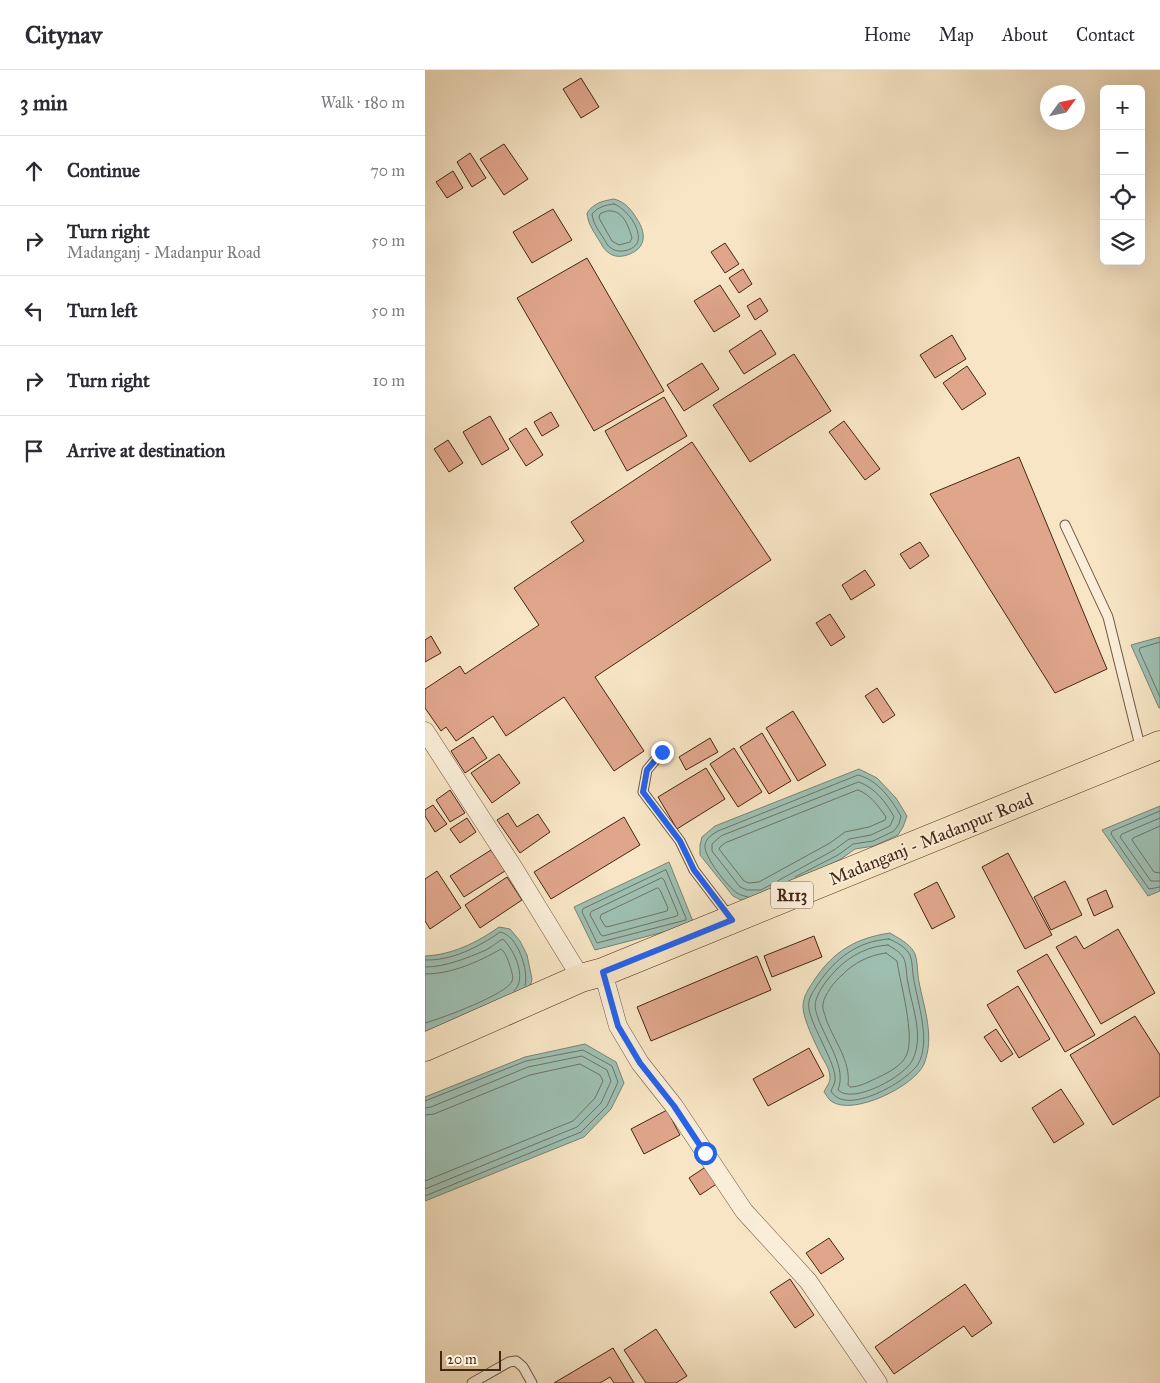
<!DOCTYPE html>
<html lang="en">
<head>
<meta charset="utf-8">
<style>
	body { margin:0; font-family:"IM FELL Great Primer",serif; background:#f7f7f7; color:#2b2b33 }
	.controls { position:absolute; right:15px; top:15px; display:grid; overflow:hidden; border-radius:8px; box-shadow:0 5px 20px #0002 }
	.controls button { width:45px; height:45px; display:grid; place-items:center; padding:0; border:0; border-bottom:1px solid #e1e1e2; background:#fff; color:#2b2b33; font:25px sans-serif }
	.compass { position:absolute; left:615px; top:15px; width:45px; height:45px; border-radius:50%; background:#fff; box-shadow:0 5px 20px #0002; rotate:57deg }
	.scale { position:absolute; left:15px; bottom:12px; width:61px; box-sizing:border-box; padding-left:5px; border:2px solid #462612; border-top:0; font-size:14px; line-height:18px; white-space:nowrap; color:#462612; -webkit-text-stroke:4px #faeed9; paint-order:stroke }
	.stop { position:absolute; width:15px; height:15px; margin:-11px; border:4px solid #2563eb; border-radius:50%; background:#fff }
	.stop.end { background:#2563eb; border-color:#fff; box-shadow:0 1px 5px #0008 }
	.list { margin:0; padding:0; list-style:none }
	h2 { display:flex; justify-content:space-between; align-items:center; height:65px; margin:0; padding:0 20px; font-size:21px }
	h2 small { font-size:16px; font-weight:400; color:#7c7c81 }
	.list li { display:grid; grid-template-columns:32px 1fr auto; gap:15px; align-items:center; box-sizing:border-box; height:70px; padding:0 20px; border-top:1px solid #e1e1e2 }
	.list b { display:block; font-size:19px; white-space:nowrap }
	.list p { margin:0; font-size:16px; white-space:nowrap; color:#7c7c81 }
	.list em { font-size:16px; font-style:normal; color:#7c7c81 }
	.icon { flex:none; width:28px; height:28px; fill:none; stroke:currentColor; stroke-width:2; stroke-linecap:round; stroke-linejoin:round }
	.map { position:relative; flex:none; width:735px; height:1313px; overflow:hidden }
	header { display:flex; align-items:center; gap:30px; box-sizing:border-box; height:70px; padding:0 25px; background:#fff; border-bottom:1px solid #e1e1e2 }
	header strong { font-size:24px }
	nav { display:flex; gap:28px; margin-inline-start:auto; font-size:18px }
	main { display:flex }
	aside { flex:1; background:#fff }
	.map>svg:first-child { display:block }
	.water { fill:#9dbfb2; stroke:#7a8272 }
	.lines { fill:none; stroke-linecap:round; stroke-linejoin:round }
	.shore { stroke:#727262; stroke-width:1 }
	.building { fill:#e0a68c; stroke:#462612 }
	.service-casing { stroke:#72563f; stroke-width:11 }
	.minor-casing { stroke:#72563f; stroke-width:19 }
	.primary-casing { stroke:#462612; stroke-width:29 }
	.service { stroke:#faeed9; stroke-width:9 }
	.minor { stroke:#faeed9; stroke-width:18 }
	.primary { stroke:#f7e5c5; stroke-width:28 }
	.route { stroke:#2563eb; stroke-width:6 }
	.labels { text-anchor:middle; stroke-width:4; stroke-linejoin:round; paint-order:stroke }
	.shield { fill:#faeed9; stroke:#7c624e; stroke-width:1 }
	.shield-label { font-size:16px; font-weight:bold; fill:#462612 }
	.street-label { font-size:18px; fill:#462612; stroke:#faeed9 }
</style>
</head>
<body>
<header>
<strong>Citynav</strong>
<nav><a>Home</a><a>Map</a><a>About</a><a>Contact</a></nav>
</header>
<main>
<aside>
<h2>3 min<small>Walk · 180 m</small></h2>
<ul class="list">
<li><svg class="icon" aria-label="ahead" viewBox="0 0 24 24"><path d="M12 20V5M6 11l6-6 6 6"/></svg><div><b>Continue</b></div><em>70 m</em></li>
<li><svg class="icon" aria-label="right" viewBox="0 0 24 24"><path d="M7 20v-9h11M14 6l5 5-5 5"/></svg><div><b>Turn right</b><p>Madanganj - Madanpur Road</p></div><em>50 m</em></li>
<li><svg class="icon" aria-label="left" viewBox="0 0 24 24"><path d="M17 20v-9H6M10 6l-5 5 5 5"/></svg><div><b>Turn left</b></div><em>50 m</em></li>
<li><svg class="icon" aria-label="right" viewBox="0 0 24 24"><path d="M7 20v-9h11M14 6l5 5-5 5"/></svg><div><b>Turn right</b></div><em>10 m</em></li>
<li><svg class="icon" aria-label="arrive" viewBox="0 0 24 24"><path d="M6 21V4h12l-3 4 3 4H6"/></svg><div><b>Arrive at destination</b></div></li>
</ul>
</aside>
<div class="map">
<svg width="735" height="1313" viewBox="0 0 735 1313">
	<rect width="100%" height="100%" fill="#f7e5c5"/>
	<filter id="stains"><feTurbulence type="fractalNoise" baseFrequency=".004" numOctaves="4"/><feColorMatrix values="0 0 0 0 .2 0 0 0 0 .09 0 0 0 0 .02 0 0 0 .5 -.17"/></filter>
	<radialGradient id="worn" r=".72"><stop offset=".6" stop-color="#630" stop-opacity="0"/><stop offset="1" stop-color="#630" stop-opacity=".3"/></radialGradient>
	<!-- water -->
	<g class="water">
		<path d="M189 129C200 132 206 139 212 149 222 164 221 179 202 185 196 187 189 187 184 183 178 179 176 173 172 167 167 159 163 153 162 143 169 133 177 131 189 129Z"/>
		<path d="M735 567V638H734L706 575Z"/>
		<path d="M434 699 452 708 471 728 482 746 478 757 473 765 449 776 430 779 416 789 363 817 320 832 308 826 275 785V775L277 767 290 756Z"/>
		<path d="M735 736V821L723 826 677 760Z"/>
		<path d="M244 792 269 854 170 880 149 837Z"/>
		<path d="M74 857 85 859 95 871 102 885 107 909 104 922 0 972V886C27 885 53 872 74 857Z"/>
		<path d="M465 863C473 868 484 873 489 882 493 889 492 903 494 912 499 938 510 967 499 994 490 1016 427 1047 406 1031 403 1029 401 1024 399 1022 401 1017 405 1013 405 1008 405 1000 401 994 397 987 391 975 378 949 378 937 378 926 384 918 390 909 409 881 431 868 465 863Z"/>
		<path d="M160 974 191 992 199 1013 186 1039 159 1067 0 1131V1027L100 987Z"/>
	</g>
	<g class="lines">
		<!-- shore -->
		<g class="shore">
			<path d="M189 134C201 138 216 158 213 171 210 181 193 184 186 178 182 176 181 172 179 169 174 161 168 154 167 144 173 137 180 135 189 134Z"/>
			<path d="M182 141C198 139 203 155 207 168L205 172 194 175 187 171 174 148 175 144Z"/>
			<path d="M735 572 715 578 714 580 735 627"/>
			<path d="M434 712C450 718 461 732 469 747L465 756 446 765 424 769 409 780 336 820H322L315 817 287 781V774L296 766Z"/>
			<path d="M433 720C445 724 454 737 461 747L460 750 444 757 420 762 405 773 334 812 324 813 319 811 294 779 295 777 300 773Z"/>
			<path d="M735 741 687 761 686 764 724 819 735 817"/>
			<path d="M735 748 697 764 695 767 726 811H735"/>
			<path d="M735 756 708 768 707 770 729 802 735 803"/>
			<path d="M241 800 261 848V850L172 873 157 842 158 839Z"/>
			<path d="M237 808 239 810 253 844 252 846 178 866 176 865 165 845 166 842Z"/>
			<path d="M233 818 235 820 243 838 242 841 182 857 180 856 175 848 176 845Z"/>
			<path d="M323 827C319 826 315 825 312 823 303 817 278 786 280 775 281 768 288 764 293 761L433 705C453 710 466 729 476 746L474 754 469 761 448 771 428 774 413 785 370 807"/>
			<path d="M464 869C471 872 481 877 485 885 488 892 487 903 489 911 493 933 506 973 493 994 482 1012 420 1047 406 1021 407 1018 410 1014 410 1010 412 995 387 958 384 939 382 929 388 922 393 914 410 889 432 871 464 869Z"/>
			<path d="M463 875C468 878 475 882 478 887 482 893 481 906 483 913 487 937 499 965 488 989 481 1006 428 1035 413 1020 422 997 401 971 393 948 391 942 389 937 391 930 394 919 405 906 412 899 426 885 444 876 463 875Z"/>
			<path d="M461 883 472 891C475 913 491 967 481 986 477 995 463 1003 454 1007 445 1011 435 1017 425 1017L423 1015C426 991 409 971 401 949 400 944 397 939 398 934 399 925 410 911 417 905 429 893 444 885 461 883Z"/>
			<path d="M0 890C26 891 54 877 75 862 93 865 104 901 100 916"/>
			<path d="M0 897C21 897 42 888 61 880 67 877 72 872 78 869 89 880 103 908 89 921"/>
			<path d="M0 904C27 904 53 892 76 879 81 883 83 890 85 896 86 900 89 907 87 911 83 924 15 949 0 953"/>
			<path d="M0 1031 101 991 158 980 187 996 193 1012 182 1036 156 1062 0 1126"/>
			<path d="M0 1038 6 1037 103 997 157 986 182 1000 186 1011 176 1033 152 1057 0 1119"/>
			<path d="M0 1045 9 1044 105 1005 155 994 175 1005 178 1011 170 1028 148 1051 0 1111"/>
		</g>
	</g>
	<!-- building -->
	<g class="building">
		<path d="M156 8 174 37 156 48 138 19Z"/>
		<path d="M79 74 103 109 79 125 55 89Z"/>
		<path d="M45 83 61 108 47 117 32 92Z"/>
		<path d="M28 101 38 118 22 128 11 112Z"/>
		<path d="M128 139 147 170 107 193 88 162Z"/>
		<path d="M300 173 314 194 300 203 286 182Z"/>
		<path d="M162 188 239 321 169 361 92 228Z"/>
		<path d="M318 199 327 214 314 223 304 208Z"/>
		<path d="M295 215 315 246 289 262 269 231Z"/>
		<path d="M335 228 343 241 330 250 322 236Z"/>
		<path d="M336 260 351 284 319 304 304 281Z"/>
		<path d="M527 265 541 289 510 308 495 285Z"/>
		<path d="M369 284 406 341 325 392 288 335Z"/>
		<path d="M277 293 294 319 259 341 242 315Z"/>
		<path d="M542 296 561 324 537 340 518 313Z"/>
		<path d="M239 327 262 366 202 401 180 361Z"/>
		<path d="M126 342 134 356 117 366 109 352Z"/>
		<path d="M65 346 84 379 57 395 38 362Z"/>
		<path d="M419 351 455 399 440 410 404 362Z"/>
		<path d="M101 358 118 385 101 396 84 369Z"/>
		<path d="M23 370 38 393 24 402 9 379Z"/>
		<path d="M267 372 346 490 170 607 219 681 189 701 139 627 81 666 68 646 31 671 21 657 16 661 0 638V619L35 596 40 604 114 555 89 518 159 471 146 452Z"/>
		<path d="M594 387 682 599 630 623 505 424Z"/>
		<path d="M495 472 504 486 485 499 475 484Z"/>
		<path d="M440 500 450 515 426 530 417 515Z"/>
		<path d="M405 544 420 567 406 576 391 553Z"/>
		<path d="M6 566 16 583 0 592V570Z"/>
		<path d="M452 618 470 645 458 653 440 626Z"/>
		<path d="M368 641 401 695 373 711 341 658Z"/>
		<path d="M337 663 366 711 344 724 315 677Z"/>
		<path d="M48 667 62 688 40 703 26 681Z"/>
		<path d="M285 668 293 682 261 700 254 687Z"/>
		<path d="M309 678 337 722 313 737 285 694Z"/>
		<path d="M74 684 95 713 67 733 46 703Z"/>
		<path d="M281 698 300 729 252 759 233 727Z"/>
		<path d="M25 720 40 743 25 752 11 730Z"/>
		<path d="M8 735 22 754 10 762 0 746V740Z"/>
		<path d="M83 743 92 757 113 744 125 762 95 783 72 750Z"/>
		<path d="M199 747 215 775 126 829 109 802Z"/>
		<path d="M42 748 51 762 35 773 25 759Z"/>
		<path d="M66 780 80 801 39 827 25 806Z"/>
		<path d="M583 783 627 865 600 879 557 797Z"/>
		<path d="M12 801 36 838 5 859 0 851V809Z"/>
		<path d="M82 807 97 830 55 858 40 835Z"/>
		<path d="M640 811 657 845 626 860 609 827Z"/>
		<path d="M512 812 530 847 507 859 489 824Z"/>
		<path d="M681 820 688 837 669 846 662 829Z"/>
		<path d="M693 859 730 923 676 954 631 877 651 866 659 879Z"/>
		<path d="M389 866 397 887 347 907 339 886Z"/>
		<path d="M622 884 670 965 640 982 592 901Z"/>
		<path d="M332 886 346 920 226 971 212 937Z"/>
		<path d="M593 916 625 969 594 988 562 935Z"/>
		<path d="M710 946 735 985V1026L688 1055 645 985Z"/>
		<path d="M571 959 588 984 576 992 559 967Z"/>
		<path d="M384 978 399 1006 343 1036 328 1009Z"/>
		<path d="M636 1019 659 1054 629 1073 607 1038Z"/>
		<path d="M242 1040 255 1065 219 1084 206 1059Z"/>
		<path d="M282 1096 293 1113 275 1125 264 1108Z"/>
		<path d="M404 1168 419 1189 396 1204 381 1183Z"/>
		<path d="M365 1209 389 1245 370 1258 345 1222Z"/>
		<path d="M540 1214 567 1253 547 1267 539 1256 469 1304 450 1277Z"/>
		<path d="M231 1259 262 1306 251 1313H221L199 1280Z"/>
		<path d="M188 1278 209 1313H189L185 1307 175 1313H129Z"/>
	</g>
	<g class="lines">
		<!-- service casing -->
		<g class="service-casing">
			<g id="service">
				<path d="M640 455 683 547 716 680"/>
				<path d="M237 682 222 700 218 722 255 771 269 800 304 846"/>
				<path d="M47 1313 84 1292 91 1291 98 1297 107 1313"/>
			</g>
		</g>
		<!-- minor casing -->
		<g class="minor-casing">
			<g id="minor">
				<path d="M0 661 88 797 156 908"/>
				<path d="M178 902 193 956 215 993 249 1036 319 1141 383 1211 453 1313"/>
			</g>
		</g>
		<!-- primary casing -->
		<g class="primary-casing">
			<path id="primary" d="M0 977 156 908 178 902 735 675"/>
		</g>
		<!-- service -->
		<use href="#service" class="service"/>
		<!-- minor -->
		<use href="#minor" class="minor"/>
		<!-- primary -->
		<use href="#primary" class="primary"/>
	</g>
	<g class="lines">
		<!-- route -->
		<path class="route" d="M237 682 222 700 218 722 255 771 269 800 307 850 178 902 193 956 215 993 249 1036 280 1083"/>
	</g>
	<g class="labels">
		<!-- shield labels -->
		<rect class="shield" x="346" y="811.5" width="42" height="27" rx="4"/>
		<g class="shield-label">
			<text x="367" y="831">R113</text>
		</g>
		<!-- street labels -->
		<g class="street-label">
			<text transform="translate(506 769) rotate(-22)" y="6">Madanganj - Madanpur Road</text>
		</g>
	</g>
	<rect width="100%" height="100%" filter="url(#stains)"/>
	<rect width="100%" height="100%" fill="url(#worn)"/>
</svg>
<div class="controls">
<button>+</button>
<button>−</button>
<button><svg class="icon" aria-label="locate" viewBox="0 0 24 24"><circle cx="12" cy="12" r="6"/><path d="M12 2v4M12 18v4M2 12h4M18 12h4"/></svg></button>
<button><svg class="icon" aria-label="layers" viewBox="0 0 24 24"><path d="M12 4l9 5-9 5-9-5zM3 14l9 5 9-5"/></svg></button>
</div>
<svg class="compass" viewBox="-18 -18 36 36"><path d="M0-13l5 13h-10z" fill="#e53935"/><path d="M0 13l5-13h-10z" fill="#7c7c81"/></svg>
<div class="scale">20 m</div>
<div class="stop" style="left:280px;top:1083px"></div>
<div class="stop end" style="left:237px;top:682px"></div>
</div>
</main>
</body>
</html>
